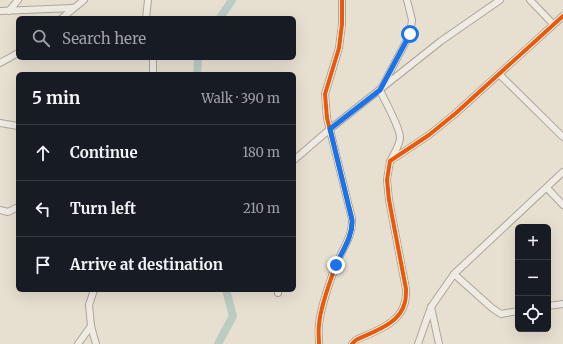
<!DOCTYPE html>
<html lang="en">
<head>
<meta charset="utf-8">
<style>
	body { margin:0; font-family:Merriweather,serif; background:#242831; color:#f1f3f6 }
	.controls { position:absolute; right:12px; bottom:12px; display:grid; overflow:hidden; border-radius:6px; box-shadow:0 4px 16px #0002 }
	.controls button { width:36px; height:36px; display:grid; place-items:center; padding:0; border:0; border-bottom:1px solid #363941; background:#171b24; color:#f1f3f6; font:20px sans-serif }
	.stop { position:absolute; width:12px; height:12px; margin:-9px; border:3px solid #1a73e8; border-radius:50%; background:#fff }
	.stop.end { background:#1a73e8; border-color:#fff; box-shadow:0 1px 4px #0008 }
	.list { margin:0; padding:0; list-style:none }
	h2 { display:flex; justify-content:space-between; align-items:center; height:52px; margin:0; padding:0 16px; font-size:17px }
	h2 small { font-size:13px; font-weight:400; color:#9ea1a6 }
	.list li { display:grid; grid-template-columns:26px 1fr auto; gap:12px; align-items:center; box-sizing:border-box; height:56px; padding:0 16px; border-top:1px solid #363941 }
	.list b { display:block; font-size:15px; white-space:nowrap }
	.list em { font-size:13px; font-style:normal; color:#9ea1a6 }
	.icon { flex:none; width:22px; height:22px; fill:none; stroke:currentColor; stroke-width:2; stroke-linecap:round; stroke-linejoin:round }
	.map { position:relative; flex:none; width:563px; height:344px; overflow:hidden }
	.search { position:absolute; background:#171b24; box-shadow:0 4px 16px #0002; left:16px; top:16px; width:280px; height:44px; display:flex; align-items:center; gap:10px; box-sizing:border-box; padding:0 14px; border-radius:6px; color:#9ea1a6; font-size:15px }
	.panel { position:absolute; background:#171b24; box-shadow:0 4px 16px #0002; left:16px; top:72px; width:280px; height:220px; border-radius:6px }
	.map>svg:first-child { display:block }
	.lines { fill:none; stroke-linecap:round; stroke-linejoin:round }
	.river { stroke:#bcccc2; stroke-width:8 }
	.minor-casing { stroke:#ada599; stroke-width:8 }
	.minor { stroke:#efebe3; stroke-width:6 }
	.cycleway-casing { stroke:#f7eed8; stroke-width:6 }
	.cycleway { stroke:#e8590c; stroke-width:4 }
	.route { stroke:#1a73e8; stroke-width:5 }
</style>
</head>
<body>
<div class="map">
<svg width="563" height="344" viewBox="0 0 563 344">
	<rect width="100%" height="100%" fill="#e7e0d1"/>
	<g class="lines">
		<!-- river -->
		<g class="river">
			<path d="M220 18 232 0"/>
			<path d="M197 74 198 58"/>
			<path d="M218 344 233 316 226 290"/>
		</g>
		<!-- minor casing -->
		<g class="minor-casing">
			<g id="minor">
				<path d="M530 0 553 24"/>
				<path d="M0 11 73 8"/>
				<path d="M9 11 18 0"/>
				<path d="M62 18 84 0"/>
				<path d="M146 18 148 0"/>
				<path d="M0 63 18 53"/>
				<path d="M153 74V58"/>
				<path d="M500 75 563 137"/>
				<path d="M382 87 410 34 412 20 407 0"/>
				<path d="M380 90C385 102 399 125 400 137 400 145 394 153 391 160"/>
				<path d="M0 123 18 126"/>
				<path d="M294 160 330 129 441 41 500 0"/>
				<path d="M547 188 563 205"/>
				<path d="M0 210 8 212 18 207"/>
				<path d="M454 274 492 308 501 314 518 311"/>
				<path d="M94 290 89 305 91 326 96 344"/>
				<path d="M278 290V293"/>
				<path d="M548 306 563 304"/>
				<path d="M431 307 439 344"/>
				<path d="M78 344 91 326"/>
				<path d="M319 344C319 338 318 331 319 325 320 310 330 281 336 265 342 249 353 237 352 219L327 118 325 94 339 48 342 24V0"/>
				<path d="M352 344 356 340C375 331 400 324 405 302 406 298 406 293 406 289L389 200 387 180 390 161 429 135 456 113 563 16"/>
				<path d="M418 344 431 307 454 274 563 172"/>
			</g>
		</g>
		<!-- minor -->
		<use href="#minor" class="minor"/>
		<!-- cycleway casing -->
		<g class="cycleway-casing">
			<g id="cycleway">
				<path d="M319 344C319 338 318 331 319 325 320 310 330 281 336 265 342 249 353 237 352 219L327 118 325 94 339 48 342 24V0"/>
				<path d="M352 344 356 340C375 331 400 324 405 302 406 298 406 293 406 289L389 200 387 180 390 161 429 135 456 113 563 16"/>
			</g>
		</g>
		<!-- cycleway -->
		<use href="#cycleway" class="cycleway"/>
	</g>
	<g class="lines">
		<!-- route -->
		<path class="route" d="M336 265C343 250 353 236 352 220L330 129 380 90 410 34"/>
	</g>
</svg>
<div class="controls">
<button>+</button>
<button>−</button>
<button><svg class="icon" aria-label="locate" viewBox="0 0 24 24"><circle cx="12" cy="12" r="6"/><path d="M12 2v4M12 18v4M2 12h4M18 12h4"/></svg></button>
</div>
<div class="stop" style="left:410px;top:34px"></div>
<div class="stop end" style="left:336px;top:265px"></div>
<div class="search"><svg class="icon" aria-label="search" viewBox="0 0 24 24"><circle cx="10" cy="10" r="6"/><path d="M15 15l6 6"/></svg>Search here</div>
<section class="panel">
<h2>5 min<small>Walk · 390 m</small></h2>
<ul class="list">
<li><svg class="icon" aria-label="ahead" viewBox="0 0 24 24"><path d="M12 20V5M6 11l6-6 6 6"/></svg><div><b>Continue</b></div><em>180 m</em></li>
<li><svg class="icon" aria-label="left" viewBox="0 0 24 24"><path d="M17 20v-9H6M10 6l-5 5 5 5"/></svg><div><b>Turn left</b></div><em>210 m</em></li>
<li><svg class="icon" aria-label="arrive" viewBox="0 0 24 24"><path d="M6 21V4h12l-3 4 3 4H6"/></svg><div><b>Arrive at destination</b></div></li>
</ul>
</section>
</div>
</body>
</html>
